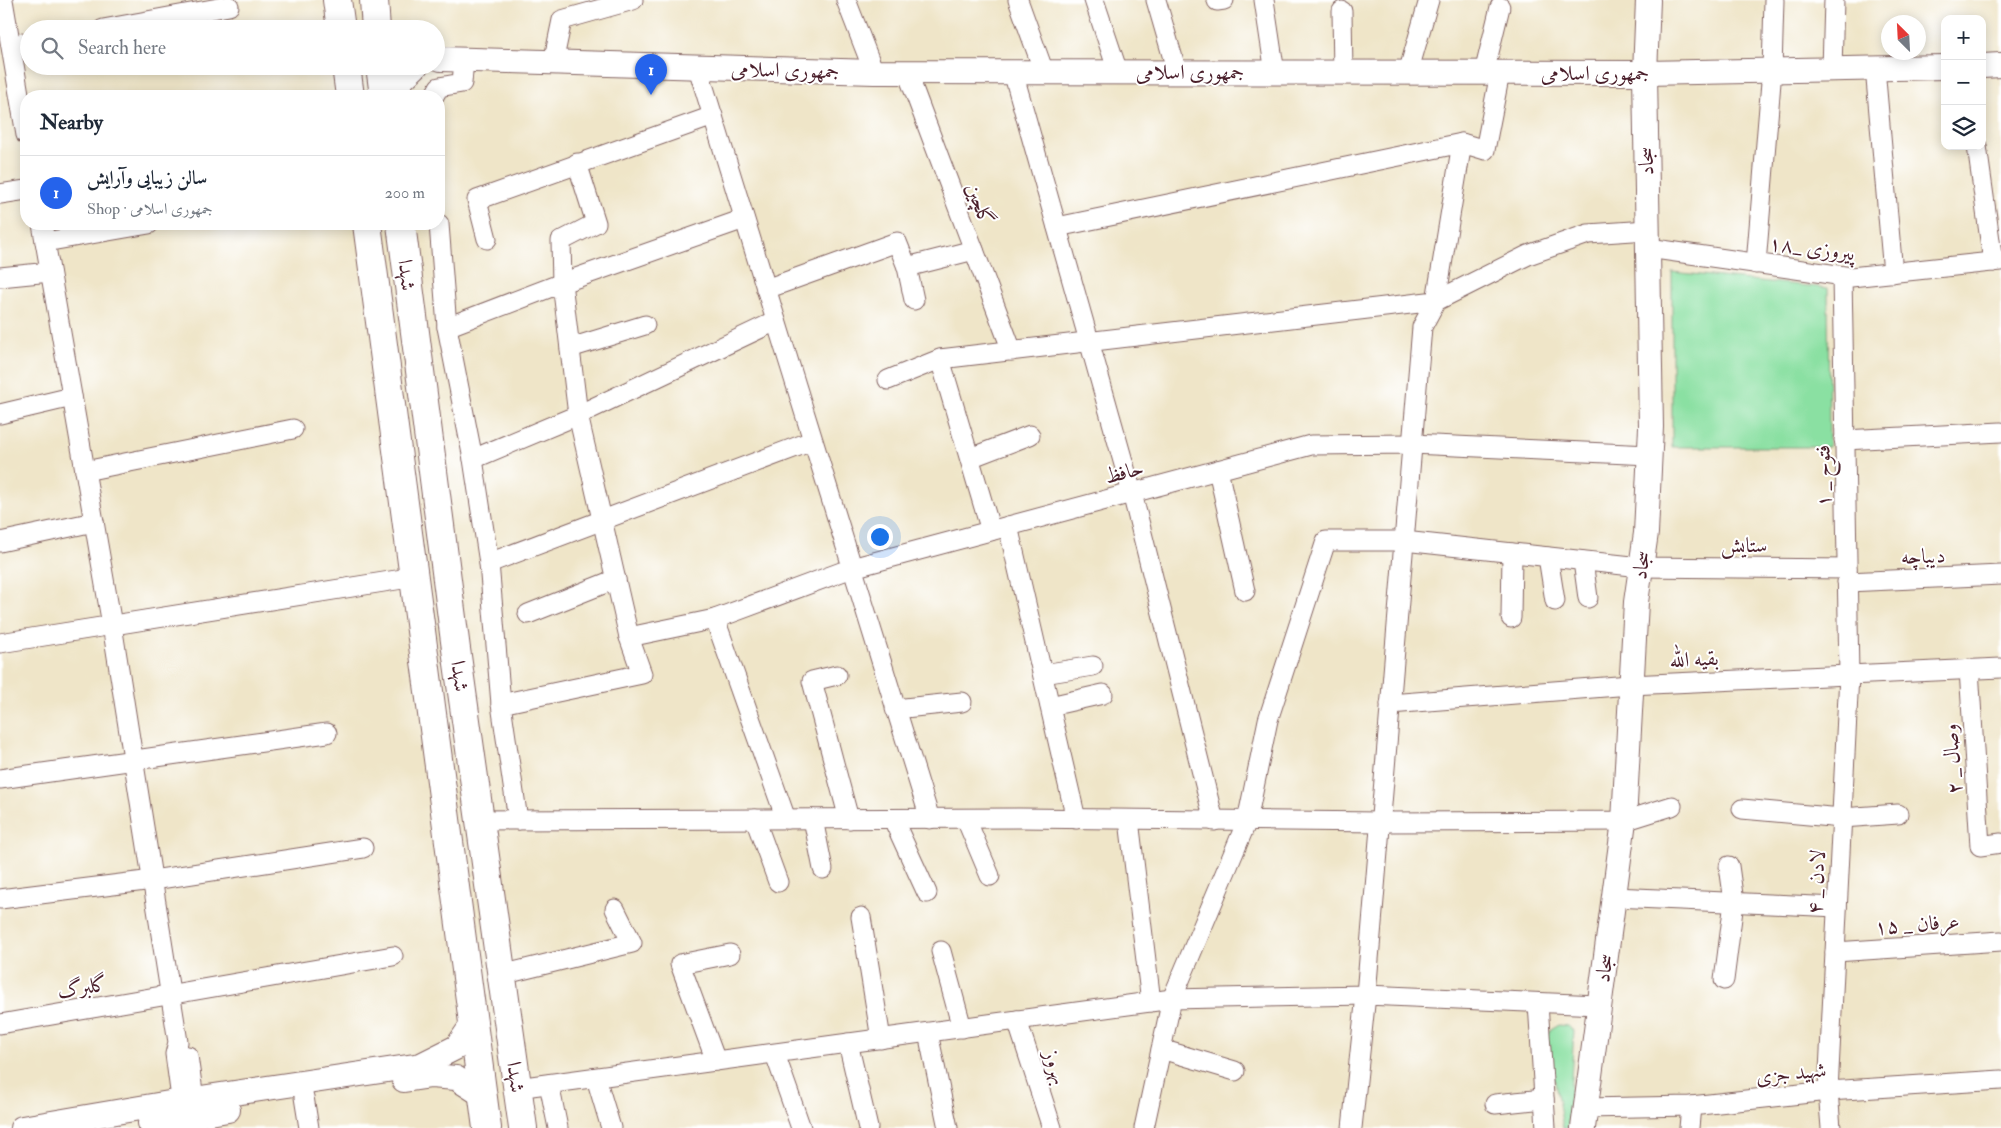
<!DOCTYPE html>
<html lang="en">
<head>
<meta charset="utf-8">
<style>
	body { margin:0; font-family:"IM FELL Double Pica",Amiri,serif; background:#f2f2f3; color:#1f2937 }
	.controls { position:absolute; right:15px; top:15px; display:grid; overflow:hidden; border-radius:10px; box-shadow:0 2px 12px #0003 }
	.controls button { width:45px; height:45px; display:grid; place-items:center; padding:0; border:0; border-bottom:1px solid #e0e1e3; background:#fff; color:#1f2937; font:25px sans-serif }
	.compass { position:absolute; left:1881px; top:15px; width:45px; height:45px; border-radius:50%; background:#fff; box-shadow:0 2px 12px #0003; rotate:336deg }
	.you { position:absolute; left:879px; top:536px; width:18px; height:18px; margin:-12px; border:4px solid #fff; border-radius:50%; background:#1a73e8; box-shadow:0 0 0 8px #1a73e833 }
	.badge { display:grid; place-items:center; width:32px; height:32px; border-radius:50%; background:#2563eb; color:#fff; font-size:16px; font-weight:700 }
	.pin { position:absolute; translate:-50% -41px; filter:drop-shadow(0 1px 2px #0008) }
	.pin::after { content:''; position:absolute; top:26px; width:18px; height:15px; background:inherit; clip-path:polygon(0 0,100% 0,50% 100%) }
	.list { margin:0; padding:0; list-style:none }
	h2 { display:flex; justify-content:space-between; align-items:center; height:65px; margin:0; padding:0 20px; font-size:21px }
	h2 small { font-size:16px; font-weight:400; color:#747a83 }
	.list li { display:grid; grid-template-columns:32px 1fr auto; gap:15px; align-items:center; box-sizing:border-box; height:75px; padding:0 20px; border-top:1px solid #e0e1e3 }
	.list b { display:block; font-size:19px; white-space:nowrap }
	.list p { margin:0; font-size:16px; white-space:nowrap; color:#747a83 }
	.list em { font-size:16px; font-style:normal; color:#747a83 }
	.icon { flex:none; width:28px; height:28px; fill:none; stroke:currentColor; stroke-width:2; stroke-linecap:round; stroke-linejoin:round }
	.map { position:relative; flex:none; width:2001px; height:1128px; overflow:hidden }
	.search { position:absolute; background:#fff; box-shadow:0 2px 12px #0003; left:20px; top:20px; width:425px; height:55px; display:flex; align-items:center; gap:12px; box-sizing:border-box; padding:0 18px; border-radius:28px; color:#747a83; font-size:19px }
	.panel { position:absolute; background:#fff; box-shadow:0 2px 12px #0003; left:20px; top:90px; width:425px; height:140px; border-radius:20px }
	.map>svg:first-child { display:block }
	.green { fill:#8ae0a2; stroke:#6a8066 }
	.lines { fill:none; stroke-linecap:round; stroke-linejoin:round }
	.minor-casing { stroke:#846462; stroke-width:21 }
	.tertiary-casing { stroke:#846462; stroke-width:26 }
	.secondary-casing { stroke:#846462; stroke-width:30 }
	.minor { stroke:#fff; stroke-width:19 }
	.tertiary { stroke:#fff; stroke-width:24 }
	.secondary { stroke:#fff; stroke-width:28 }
	.labels { text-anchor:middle; stroke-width:4; stroke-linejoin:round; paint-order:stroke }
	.street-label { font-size:21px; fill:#4a1f2b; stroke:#fff }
</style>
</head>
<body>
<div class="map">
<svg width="2001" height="1128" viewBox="0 0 2001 1128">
	<rect width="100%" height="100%" fill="#fff"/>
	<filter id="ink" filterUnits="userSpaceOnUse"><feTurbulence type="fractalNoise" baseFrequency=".02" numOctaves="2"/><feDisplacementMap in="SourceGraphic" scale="10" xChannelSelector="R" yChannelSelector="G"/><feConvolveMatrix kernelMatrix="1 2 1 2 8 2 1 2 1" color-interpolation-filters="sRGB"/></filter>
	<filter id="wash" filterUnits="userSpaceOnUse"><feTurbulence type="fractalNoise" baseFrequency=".0096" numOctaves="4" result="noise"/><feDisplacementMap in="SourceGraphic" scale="20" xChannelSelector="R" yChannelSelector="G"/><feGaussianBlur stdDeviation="1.12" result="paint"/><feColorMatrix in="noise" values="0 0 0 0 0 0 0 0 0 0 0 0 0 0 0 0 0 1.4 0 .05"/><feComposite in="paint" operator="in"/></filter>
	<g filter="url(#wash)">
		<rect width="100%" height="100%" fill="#efe5c8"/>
		<!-- green -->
		<g class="green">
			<path d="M1672 272 1828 288 1829 447H1672Z"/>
			<path d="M1559 1025 1568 1026 1574 1031 1568 1128H1563L1547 1036 1551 1030Z"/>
		</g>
	</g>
	<g filter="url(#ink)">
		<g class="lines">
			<!-- minor casing -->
			<g class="minor-casing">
				<g id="minor">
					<path d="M3 0 26 135"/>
					<path d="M846 0 874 72"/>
					<path d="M1018 0 1044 72"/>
					<path d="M1094 0 1118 72"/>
					<path d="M1156 0 1177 72"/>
					<path d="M1264 0 1275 73"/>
					<path d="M1217 1 1224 0"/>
					<path d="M1342 11 1343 73"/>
					<path d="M103 29 229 6"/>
					<path d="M11 45 29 42"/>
					<path d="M553 63 562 20 633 0"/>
					<path d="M698 68 930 819"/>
					<path d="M1875 68 1893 273"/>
					<path d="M1832 69 1834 0"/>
					<path d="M907 72 1012 351"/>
					<path d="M1013 72 1132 493 1214 821"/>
					<path d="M1408 73 1429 0"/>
					<path d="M1484 73 1500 7"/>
					<path d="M434 96 439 87 462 83 464 60"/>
					<path d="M1462 143 1485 150 1500 73"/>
					<path d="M1977 146 1993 262"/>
					<path d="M0 194 26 190"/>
					<path d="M42 224 112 625 178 1042 175 1054 183 1113"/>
					<path d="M439 224 447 327 473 459 489 563 501 704 518 820"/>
					<path d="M487 239 477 200 713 116"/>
					<path d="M45 242 149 224"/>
					<path d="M1648 248 1851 277 2001 261"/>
					<path d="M1756 264 1772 70 1774 0"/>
					<path d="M907 267 914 300"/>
					<path d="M0 277 50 272"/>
					<path d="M766 289 897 242 907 267 974 250"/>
					<path d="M447 327 562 283 744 219"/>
					<path d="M570 348 645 325"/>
					<path d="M940 359 991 531"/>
					<path d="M888 380 940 359 1436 301 1462 143 1057 227"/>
					<path d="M0 414 72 397"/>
					<path d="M1844 440 2001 432"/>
					<path d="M970 458 1030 435"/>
					<path d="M473 459 578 415 776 321"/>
					<path d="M1218 470 1245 591"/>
					<path d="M85 471 293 429"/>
					<path d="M1008 526 1076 819"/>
					<path d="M0 542 94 522"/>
					<path d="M1548 557 1555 601"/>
					<path d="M1583 561 1588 598"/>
					<path d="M489 563 812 441"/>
					<path d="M1847 582 2001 575"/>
					<path d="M528 614 616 579"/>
					<path d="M1511 618 1512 553"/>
					<path d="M715 619 786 819"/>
					<path d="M629 637 715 619 852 568 1311 445 1412 444 1650 455"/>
					<path d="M0 643 415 577"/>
					<path d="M1969 669 1980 846 2001 843"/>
					<path d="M1043 674 1093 666"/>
					<path d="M837 675 812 681 849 819"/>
					<path d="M501 704 642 674 629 637 578 415 562 283 561 241 596 223 577 163"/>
					<path d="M1390 704 1630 685 2001 668"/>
					<path d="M1050 706 1103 694"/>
					<path d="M895 709 962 702"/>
					<path d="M0 779 327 733"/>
					<path d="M1742 809 1842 818 1898 814"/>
					<path d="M755 819 778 882"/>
					<path d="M813 819 823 869"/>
					<path d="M893 819 927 893"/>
					<path d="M966 819 990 876"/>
					<path d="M480 820 1020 818 1380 822 1624 821 1672 806"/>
					<path d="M1129 820 1151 1002"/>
					<path d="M1614 897 1837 907"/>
					<path d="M0 899 153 880 363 848"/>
					<path d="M861 917 881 1039"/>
					<path d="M941 951 962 1028"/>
					<path d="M1835 952 2001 941"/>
					<path d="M501 975 632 943 615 909"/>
					<path d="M1724 980 1734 902 1729 866"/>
					<path d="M1538 1003 1546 1128"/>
					<path d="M1017 1020 1052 1128"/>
					<path d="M0 1024 393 956"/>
					<path d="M928 1033 948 1128"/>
					<path d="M848 1043 868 1128"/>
					<path d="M1161 1049 1235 1071"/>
					<path d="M775 1054 801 1128"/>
					<path d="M188 1056 196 1113"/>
					<path d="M716 1061 680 964 730 954"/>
					<path d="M596 1078 611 1128"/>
					<path d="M549 1084 558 1128"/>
					<path d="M517 1088 1172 999 1366 995 1422 327 1436 301 1528 255 1588 234 1648 230"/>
					<path d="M304 1097 309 1128"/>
					<path d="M1495 1104 1544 1099"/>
					<path d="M1585 1108 1691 1106 1828 1091 2001 1080"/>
					<path d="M1144 1128 1172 999 1247 821 1268 720 1326 541H1404L1641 567 1847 569"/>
					<path d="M1352 1128 1366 995 1598 1005"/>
					<path d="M1689 1128 1691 1106"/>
					<path d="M1831 1128 1828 1091 1849 675 1842 276"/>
				</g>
			</g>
			<!-- tertiary casing -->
			<g class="tertiary-casing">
				<g id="tertiary">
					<path d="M436 57 441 59 874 72 1645 73 1945 67"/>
					<path d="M1982 66 2001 65"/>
					<path d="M390 96 396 85 416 66"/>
					<path d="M404 1080 431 1076 456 1078 481 1094"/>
					<path d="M150 1123 228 1110"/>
					<path d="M22 1128 181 1101 421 1065 457 1047 472 1025"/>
					<path d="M1583 1128 1624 821 1636 602 1646 533 1651 427 1645 73 1648 0"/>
				</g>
			</g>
			<!-- secondary casing -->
			<g class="secondary-casing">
				<g id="secondary">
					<path d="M337 0 341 29"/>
					<path d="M374 0 376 29"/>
					<path d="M346 66 350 96"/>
					<path d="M380 66 384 96"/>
					<path d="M367 224 487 1128"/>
					<path d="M401 224 456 649 523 1128"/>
				</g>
			</g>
			<!-- minor -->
			<use href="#minor" class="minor"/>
			<!-- tertiary -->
			<use href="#tertiary" class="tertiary"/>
			<!-- secondary -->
			<use href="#secondary" class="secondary"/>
		</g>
	</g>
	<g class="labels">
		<!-- street labels -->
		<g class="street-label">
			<text transform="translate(785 70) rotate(1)" y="7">جمهوری اسلامی</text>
			<text x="1190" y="79">جمهوری اسلامی</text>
			<text x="1595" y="80">جمهوری اسلامی</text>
			<text transform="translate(1646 161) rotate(-91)" y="7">سجاد</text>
			<text transform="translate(980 204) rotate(69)" y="7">گلچین</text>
			<text transform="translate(1812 248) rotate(7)" y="7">پیروزی _۱۸</text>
			<text transform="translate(407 275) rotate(83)" y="7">شهدا</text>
			<text transform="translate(1124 472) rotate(-15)" y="7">حافظ</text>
			<text transform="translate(1823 476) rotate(-91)" y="7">فتوح _ ۱</text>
			<text x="1744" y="552">ستایش</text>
			<text transform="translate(1923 556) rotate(-2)" y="7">دیباچه</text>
			<text transform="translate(1641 565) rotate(-82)" y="7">سجاد</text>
			<text transform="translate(1694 659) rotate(-3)" y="7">بقیه الله</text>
			<text transform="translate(460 676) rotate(82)" y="7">شهدا</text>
			<text transform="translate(1952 759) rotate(-94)" y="7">وصال _ ۲</text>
			<text transform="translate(1816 882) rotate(-87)" y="7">لادن _ ۴</text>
			<text transform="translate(1917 924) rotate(-4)" y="7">عرفان _ ۱۵</text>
			<text transform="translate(1604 968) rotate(-82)" y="7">سجاد</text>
			<text transform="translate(82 987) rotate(-9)" y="7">گلبرگ</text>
			<text transform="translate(1056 1067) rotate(72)" y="7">بهروز</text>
			<text transform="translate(1791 1073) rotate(-6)" y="7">شهید جزی</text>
			<text transform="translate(516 1077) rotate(82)" y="7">شهدا</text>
		</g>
	</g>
</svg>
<div class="controls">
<button>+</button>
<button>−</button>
<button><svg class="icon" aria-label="layers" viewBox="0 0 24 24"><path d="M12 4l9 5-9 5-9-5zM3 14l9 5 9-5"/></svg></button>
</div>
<svg class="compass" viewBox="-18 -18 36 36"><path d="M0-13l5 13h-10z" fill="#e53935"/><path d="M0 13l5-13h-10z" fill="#747a83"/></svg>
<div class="you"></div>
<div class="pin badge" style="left:651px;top:95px">1</div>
<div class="search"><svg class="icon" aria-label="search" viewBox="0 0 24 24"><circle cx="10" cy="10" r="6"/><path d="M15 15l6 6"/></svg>Search here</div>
<section class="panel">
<h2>Nearby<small></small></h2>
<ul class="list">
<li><span class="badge">1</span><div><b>سالن زیبایی وآرایش</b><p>Shop · جمهوری اسلامی</p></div><em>200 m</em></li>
</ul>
</section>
</div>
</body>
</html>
